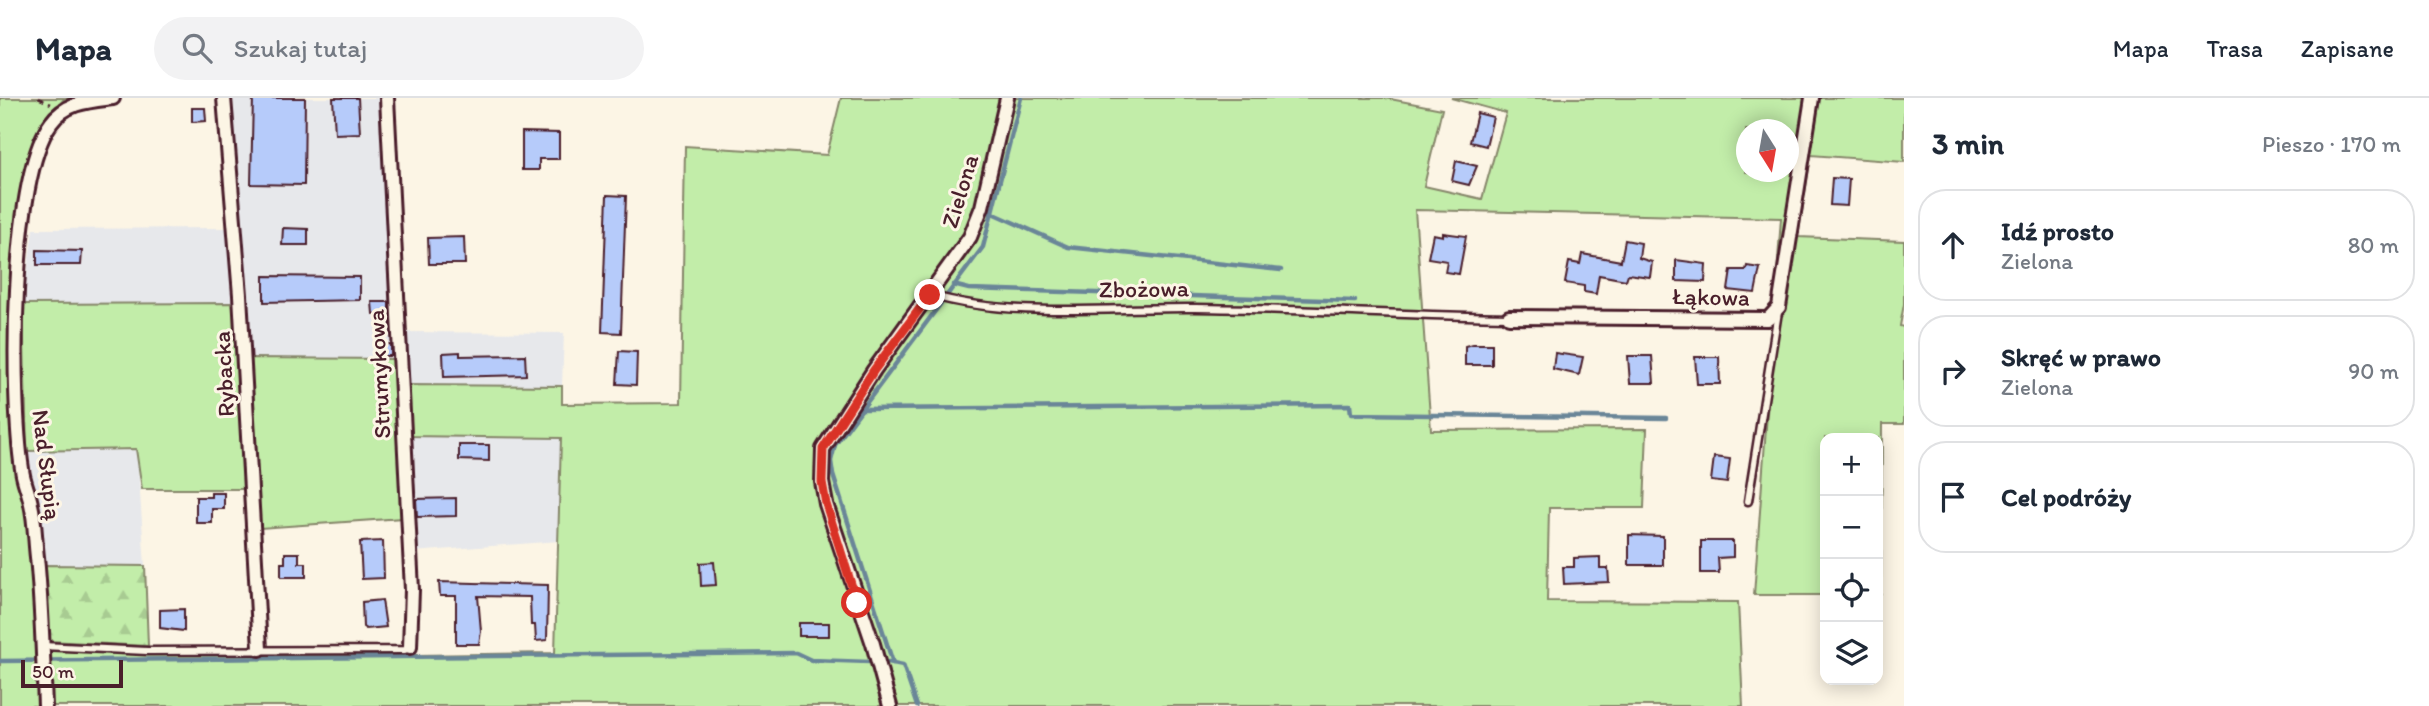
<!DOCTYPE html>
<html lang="pl">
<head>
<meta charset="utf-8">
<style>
	body { margin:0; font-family:Itim,sans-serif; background:#f2f2f3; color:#1f2937 }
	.controls { position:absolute; right:21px; bottom:21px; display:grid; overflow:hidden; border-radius:14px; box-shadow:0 4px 18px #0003 }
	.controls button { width:63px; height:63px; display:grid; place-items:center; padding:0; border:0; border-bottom:2px solid #e0e1e3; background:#fff; color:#1f2937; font:35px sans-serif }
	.compass { position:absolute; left:1736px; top:21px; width:63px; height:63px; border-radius:50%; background:#fff; box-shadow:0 4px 18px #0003; rotate:169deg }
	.scale { position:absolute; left:21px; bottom:18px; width:102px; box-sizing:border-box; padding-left:7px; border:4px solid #4a1f2b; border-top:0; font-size:19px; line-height:24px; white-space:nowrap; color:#4a1f2b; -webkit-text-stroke:5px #fcf5e5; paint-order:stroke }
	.stop { position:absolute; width:21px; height:21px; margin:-16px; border:5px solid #d93025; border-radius:50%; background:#fff }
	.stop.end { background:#d93025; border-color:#fff; box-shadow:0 2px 7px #0008 }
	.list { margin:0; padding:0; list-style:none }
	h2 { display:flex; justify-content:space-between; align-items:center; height:91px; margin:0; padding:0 28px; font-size:30px }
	h2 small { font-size:23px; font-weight:400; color:#747a83 }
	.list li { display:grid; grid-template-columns:46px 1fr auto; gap:21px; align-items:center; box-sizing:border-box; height:112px; margin:0 14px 14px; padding:0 14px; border:2px solid #e0e1e3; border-radius:28px }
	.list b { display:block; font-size:26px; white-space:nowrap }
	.list p { margin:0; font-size:23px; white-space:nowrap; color:#747a83 }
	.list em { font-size:23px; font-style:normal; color:#747a83 }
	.icon { flex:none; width:38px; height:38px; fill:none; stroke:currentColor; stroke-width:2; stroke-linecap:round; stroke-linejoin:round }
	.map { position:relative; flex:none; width:1904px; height:608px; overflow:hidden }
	header { display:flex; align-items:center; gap:42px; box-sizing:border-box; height:98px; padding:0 35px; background:#fff; border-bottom:2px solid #e0e1e3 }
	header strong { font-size:33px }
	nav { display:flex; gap:38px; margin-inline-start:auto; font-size:24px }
	.search { width:490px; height:63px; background:#f2f2f3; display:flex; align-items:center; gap:18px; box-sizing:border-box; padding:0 24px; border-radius:38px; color:#747a83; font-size:26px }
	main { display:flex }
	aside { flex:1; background:#fff }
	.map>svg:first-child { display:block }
	.built { fill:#e7e8eb }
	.green { fill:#c2eda9; stroke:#86866a; stroke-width:2; fill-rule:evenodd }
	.forest { fill:url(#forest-firs); stroke:#86866a; stroke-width:2 }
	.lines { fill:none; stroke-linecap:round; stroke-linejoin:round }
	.stream { stroke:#6a8698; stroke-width:4.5 }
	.building { fill:#b6cbfa; stroke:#4a1f2b; stroke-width:2 }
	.lane-casing { stroke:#4a1f2b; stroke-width:11 }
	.street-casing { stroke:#4a1f2b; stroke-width:18 }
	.path { stroke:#4a1f2b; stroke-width:2.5; stroke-dasharray:7 5; stroke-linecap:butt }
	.lane { stroke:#fcf5e5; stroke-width:6 }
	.street { stroke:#fcf5e5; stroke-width:12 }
	.route { stroke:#d93025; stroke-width:9 }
	.labels { text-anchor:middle; stroke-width:6; stroke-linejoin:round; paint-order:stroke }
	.street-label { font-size:24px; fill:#4a1f2b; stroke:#fcf5e5 }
</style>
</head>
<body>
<header>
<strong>Mapa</strong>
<div class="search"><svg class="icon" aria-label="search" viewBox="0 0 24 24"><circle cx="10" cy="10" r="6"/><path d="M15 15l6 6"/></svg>Szukaj tutaj</div>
<nav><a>Mapa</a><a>Trasa</a><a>Zapisane</a></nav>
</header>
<main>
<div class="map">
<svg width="1904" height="608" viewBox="0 0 1904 608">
	<defs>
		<pattern id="forest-firs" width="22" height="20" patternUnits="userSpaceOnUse" patternTransform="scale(1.75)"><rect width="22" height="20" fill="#c2eda9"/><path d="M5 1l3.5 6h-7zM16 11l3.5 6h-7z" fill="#a8cb92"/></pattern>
	</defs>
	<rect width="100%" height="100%" fill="#fcf5e5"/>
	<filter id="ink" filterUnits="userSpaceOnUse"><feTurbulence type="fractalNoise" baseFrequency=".0143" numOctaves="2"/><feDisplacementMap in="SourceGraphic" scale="14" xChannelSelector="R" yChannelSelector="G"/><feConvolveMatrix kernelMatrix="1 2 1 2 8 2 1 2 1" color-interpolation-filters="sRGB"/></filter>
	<g filter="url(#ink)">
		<!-- built -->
		<g class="built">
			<path d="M233 0H382L396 261 249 260Z"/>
			<path d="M228 130 234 205 23 206 33 131Z"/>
			<path d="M398 234 564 235 562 288 401 287Z"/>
			<path d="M409 338 561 340 559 443 413 454Z"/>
			<path d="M137 351 145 468 44 467 39 408 28 370 27 353Z"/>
		</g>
		<!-- green -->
		<g class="green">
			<path d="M0 0H73L64 1 40 29 25 87 11 240 16 376 27 408 36 550 415 557 555 555 561 340 409 338 406 287 562 288V306L681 305 685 48 827 57 841 0H1385L1442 11 1424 88 1482 101 1506 15 1451 0H1904V64L1811 57 1798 139 1904 143V206L1900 228 1904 229V326H1882L1881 496H1878V340H1825V497H1754L1781 120 1415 112 1431 332 1647 331 1644 410H1549L1547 503 1738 504 1743 608H0ZM1746 32H1788V74H1746Z"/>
			<path d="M234 205 244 391H142L136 351 27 353 23 206Z"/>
			<path d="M249 260 396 261 402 420 260 430Z"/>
		</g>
		<!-- forest -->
		<path class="forest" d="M44 467 145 468 148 548 48 543Z"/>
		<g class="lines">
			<!-- stream -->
			<g class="stream">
				<path d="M990 114 1068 149 1281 172"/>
				<path d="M953 187 969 191 1355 203"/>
				<path d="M861 311 1350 307 1351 316 1666 320"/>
				<path d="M0 563 796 555 811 562 870 564"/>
				<path d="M888 564 903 567 917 608"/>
				<path d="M893 565 833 377 831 363 835 347 983 149 1021 0"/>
			</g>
		</g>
		<!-- building -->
		<g class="building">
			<path d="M253 0H305L304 87 251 86Z"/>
			<path d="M333 0H358L360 35 335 36Z"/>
			<path d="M192 10H205L206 23 192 24Z"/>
			<path d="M1477 15 1493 19 1486 48 1470 44Z"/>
			<path d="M522 34 559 35V61H539V72H522Z"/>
			<path d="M1456 63 1477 68 1469 87 1452 83Z"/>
			<path d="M1832 80 1849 81 1847 108 1830 107Z"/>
			<path d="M607 97 626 98 621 235 602 234Z"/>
			<path d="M283 130 308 131V147H282Z"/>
			<path d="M1443 135 1466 138 1459 176 1445 174 1447 163 1428 160 1433 136 1443 138Z"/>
			<path d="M464 139 465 166H429L428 140Z"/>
			<path d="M1625 142 1641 145 1639 160 1652 164 1650 179 1628 176 1626 182 1599 177 1596 196 1584 194V188L1565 185 1569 164 1580 166 1582 156 1621 163Z"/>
			<path d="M37 152 82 153 81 167H37Z"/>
			<path d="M1676 162 1706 166 1705 184 1676 183Z"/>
			<path d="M1747 168 1760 170 1755 195 1728 192 1731 172H1746Z"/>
			<path d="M264 178 360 179V202L264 204Z"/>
			<path d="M372 204H389V215L373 216Z"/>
			<path d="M391 246V258H376V247Z"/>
			<path d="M1472 246H1492V267H1465V248Z"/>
			<path d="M619 253 637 254 636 287 617 286Z"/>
			<path d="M460 254V258L525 257 526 277 444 279 443 255Z"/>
			<path d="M1555 255 1583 259 1579 277 1553 271Z"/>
			<path d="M1628 258H1652L1654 285H1630Z"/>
			<path d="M1695 259H1719L1720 286H1697Z"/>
			<path d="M459 347H489V363L459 362Z"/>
			<path d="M1714 359 1730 361 1727 385 1711 383Z"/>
			<path d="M211 395H224V411H212V425H196V399H211Z"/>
			<path d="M456 400V418L417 419 416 401Z"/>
			<path d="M1629 437 1663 438V467H1629Z"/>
			<path d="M383 443 384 480 362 481 360 444Z"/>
			<path d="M1701 443H1733V459L1718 460 1719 475H1701Z"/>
			<path d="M285 455H299V465H306V479H281V465H285Z"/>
			<path d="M1600 459V470H1608L1609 484 1564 486 1563 469H1574V460Z"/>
			<path d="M714 464 716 487 701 488 700 465Z"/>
			<path d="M439 484 548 487 547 542 536 543 535 527H531L530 499 478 498 481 533 479 546H456V498H440Z"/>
			<path d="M382 502 386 529 366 531 363 529 362 504Z"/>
			<path d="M184 511V533L160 530V512Z"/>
			<rect x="799" y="525" width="30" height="13"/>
		</g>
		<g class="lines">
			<!-- lane casing -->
			<g class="lane-casing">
				<g id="lane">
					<path d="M930 197C1012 221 1110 209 1195 210 1299 211 1404 217 1509 219"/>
					<path d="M1748 403 1778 214"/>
					<path d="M42 548 147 553 405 552 410 549"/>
				</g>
			</g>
			<!-- street casing -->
			<g class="street-casing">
				<g id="street">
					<path d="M224 0 240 197 260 551"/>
					<path d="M387 0 412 492 410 549"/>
					<path d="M1509 219 1768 221 1779 209 1812 0"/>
					<path d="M45 608C43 559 42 509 37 459 35 442 35 423 31 406 29 394 23 383 22 371 11 299 10 81 51 25 66 4 89 3 113 0"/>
					<path d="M890 608 873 546 826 406 822 384 823 351 874 272 970 139 982 109 1007 0"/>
				</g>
			</g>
			<!-- path -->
			<path class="path" d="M38 0 51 6"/>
			<!-- lane -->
			<use href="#lane" class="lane"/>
			<!-- street -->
			<use href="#street" class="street"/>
		</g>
	</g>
	<g class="lines" filter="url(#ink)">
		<!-- route -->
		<path class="route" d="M857 505 826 406 822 384 823 351 874 272 930 197"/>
	</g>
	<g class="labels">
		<!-- street labels -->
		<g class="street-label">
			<text transform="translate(960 93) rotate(-73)" y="8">Zielona</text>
			<text transform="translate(1144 191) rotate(-1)" y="8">Zbożowa</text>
			<text transform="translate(1711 199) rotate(1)" y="8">Łąkowa</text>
			<text transform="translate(224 276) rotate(-93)" y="8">Rybacka</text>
			<text transform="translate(379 276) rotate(-93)" y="8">Strumykowa</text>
			<text transform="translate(47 367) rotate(83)" y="8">Nad Słupią</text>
		</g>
	</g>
</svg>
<div class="controls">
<button>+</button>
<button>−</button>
<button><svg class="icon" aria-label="locate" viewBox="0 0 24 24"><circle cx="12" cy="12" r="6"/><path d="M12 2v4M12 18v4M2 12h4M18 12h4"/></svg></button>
<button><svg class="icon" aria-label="layers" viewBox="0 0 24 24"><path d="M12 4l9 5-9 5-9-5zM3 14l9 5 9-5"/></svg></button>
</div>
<svg class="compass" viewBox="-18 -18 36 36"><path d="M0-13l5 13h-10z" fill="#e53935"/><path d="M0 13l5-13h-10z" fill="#747a83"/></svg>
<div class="scale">50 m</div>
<div class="stop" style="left:857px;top:505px"></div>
<div class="stop end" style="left:930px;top:197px"></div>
</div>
<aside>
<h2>3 min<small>Pieszo · 170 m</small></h2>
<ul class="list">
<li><svg class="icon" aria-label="ahead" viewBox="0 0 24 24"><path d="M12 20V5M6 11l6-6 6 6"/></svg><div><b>Idź prosto</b><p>Zielona</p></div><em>80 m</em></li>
<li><svg class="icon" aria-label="right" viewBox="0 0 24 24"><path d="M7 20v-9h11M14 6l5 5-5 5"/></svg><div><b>Skręć w prawo</b><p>Zielona</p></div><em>90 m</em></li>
<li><svg class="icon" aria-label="arrive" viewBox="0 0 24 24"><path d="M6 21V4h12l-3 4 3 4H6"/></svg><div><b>Cel podróży</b></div></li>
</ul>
</aside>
</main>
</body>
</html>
